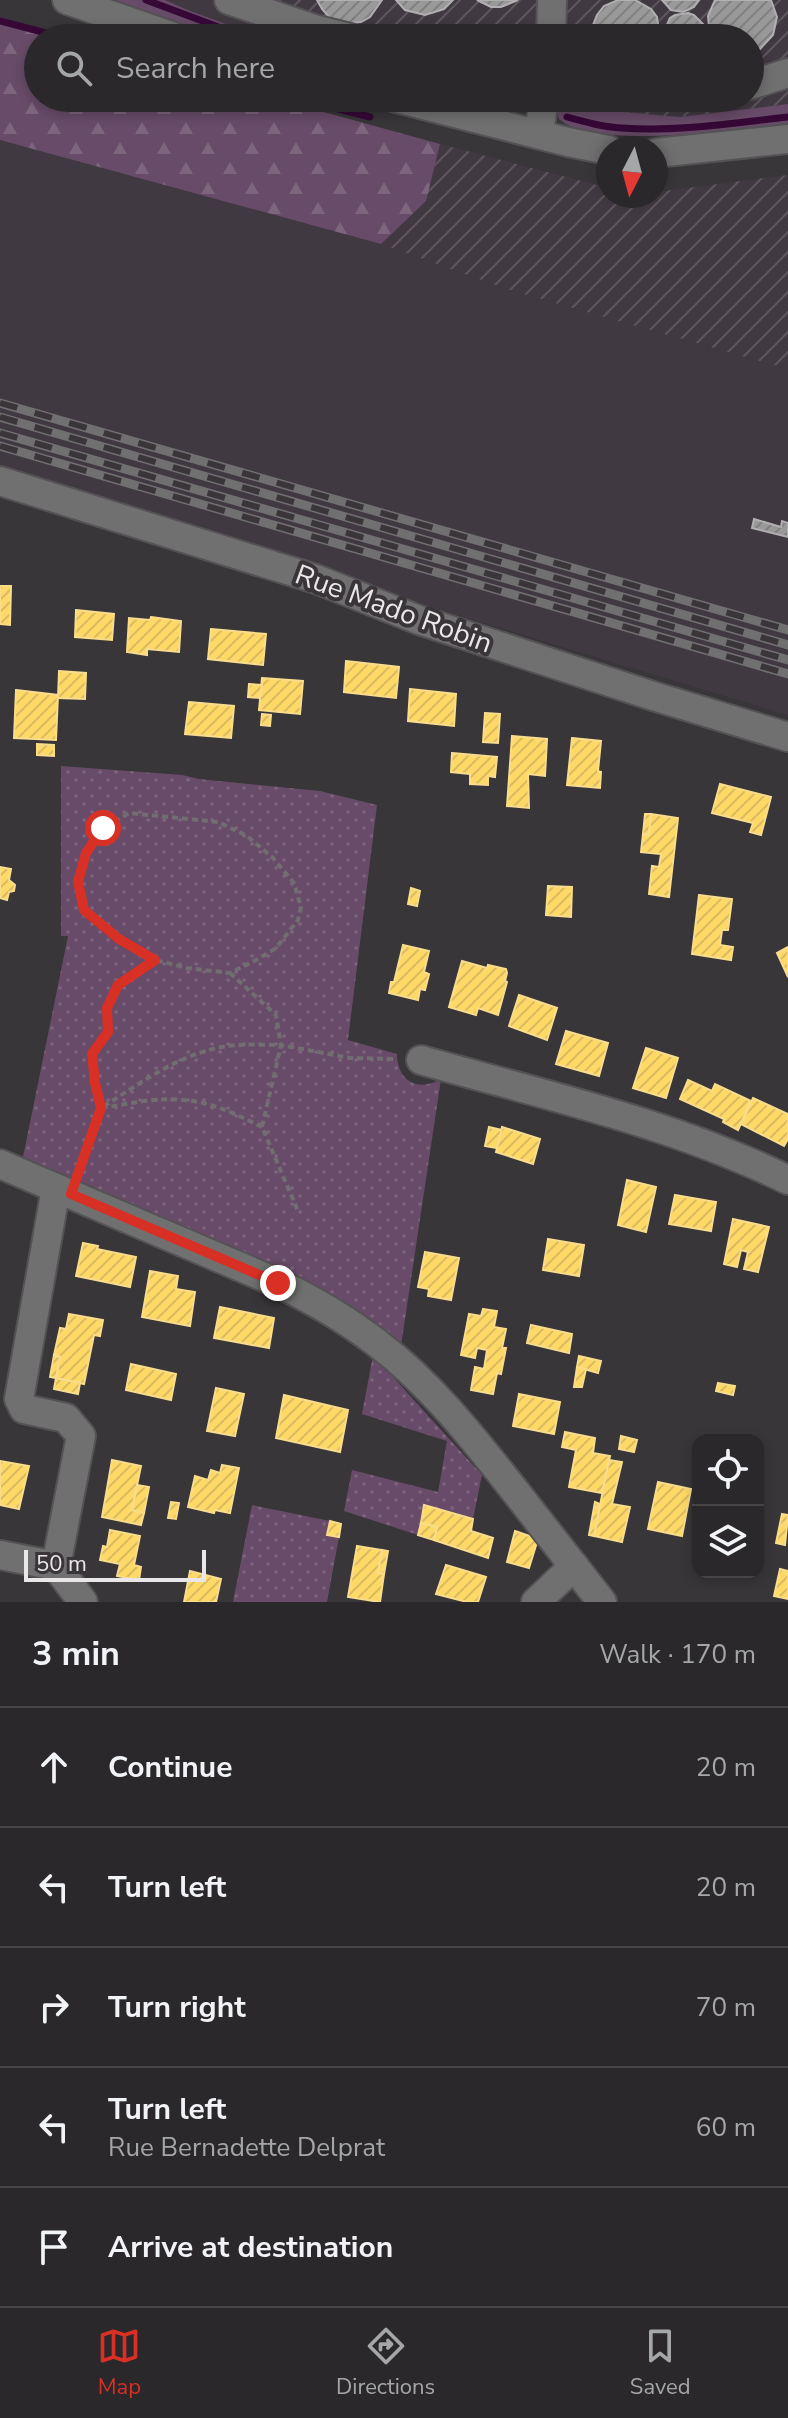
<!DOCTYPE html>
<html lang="en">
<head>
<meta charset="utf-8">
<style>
	body { margin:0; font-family:"Nunito Sans",sans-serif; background:#323032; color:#f1f3f6 }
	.controls { position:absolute; right:24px; bottom:24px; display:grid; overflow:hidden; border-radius:16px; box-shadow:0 4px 12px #0003 }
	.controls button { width:72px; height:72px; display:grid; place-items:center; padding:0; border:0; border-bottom:2px solid #464447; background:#2a282a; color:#f1f3f6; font:40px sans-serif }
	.compass { position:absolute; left:596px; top:136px; width:72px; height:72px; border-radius:50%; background:#2a282a; box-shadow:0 4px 12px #0003; rotate:186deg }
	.scale { position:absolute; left:24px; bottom:20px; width:182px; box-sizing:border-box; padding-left:8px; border:4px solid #eae7e9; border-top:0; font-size:22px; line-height:28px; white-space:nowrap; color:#eae7e9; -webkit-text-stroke:6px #393539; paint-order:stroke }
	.stop { position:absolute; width:24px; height:24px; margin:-18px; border:6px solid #d93025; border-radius:50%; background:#fff }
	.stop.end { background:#d93025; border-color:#fff; box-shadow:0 2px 8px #0008 }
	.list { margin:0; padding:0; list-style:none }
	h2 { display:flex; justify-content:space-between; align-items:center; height:104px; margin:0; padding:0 32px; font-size:34px }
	h2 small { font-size:26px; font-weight:400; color:#a5a6a8 }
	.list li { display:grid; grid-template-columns:52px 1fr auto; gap:24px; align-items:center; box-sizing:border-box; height:120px; padding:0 32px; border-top:2px solid #464447 }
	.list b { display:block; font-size:30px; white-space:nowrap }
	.list p { margin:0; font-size:26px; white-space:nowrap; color:#a5a6a8 }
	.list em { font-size:26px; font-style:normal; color:#a5a6a8 }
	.icon { flex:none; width:44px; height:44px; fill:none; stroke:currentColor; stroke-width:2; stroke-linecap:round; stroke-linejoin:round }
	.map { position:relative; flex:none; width:788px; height:1602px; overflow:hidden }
	.search { position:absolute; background:#2a282a; box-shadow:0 4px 12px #0003; left:24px; right:24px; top:24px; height:88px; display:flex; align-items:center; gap:20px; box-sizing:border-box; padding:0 28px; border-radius:44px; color:#a5a6a8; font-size:30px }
	.sheet { height:704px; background:#2a282a }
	nav { display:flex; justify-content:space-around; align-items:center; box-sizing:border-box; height:112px; border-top:2px solid #464447; background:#2a282a; font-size:22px; color:#a5a6a8 }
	nav a { display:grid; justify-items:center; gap:4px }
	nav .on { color:#d93025 }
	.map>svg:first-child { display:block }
	.built { fill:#413941 }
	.industrial { fill:url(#industrial-furrows) }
	.grass { fill:#684b68 }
	.forest { fill:url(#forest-firs) }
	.park { fill:url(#park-dots) }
	.homes { fill:url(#homes-hatch); stroke:#f9dd8d; stroke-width:2 }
	.industry { fill:url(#industry-hatch); stroke:#b1b0b1; stroke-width:2 }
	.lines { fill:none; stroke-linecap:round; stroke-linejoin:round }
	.stream { stroke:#350836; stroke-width:7 }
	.minor-casing { stroke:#545254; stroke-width:32 }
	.path { stroke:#706e70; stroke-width:4; stroke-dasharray:6 4; stroke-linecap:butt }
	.minor { stroke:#717071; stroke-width:28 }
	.rail-casing { stroke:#717071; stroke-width:9 }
	.rail { stroke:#393539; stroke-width:6; stroke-dasharray:18; stroke-linecap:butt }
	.route { stroke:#d93025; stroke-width:10 }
	.labels { text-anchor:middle; stroke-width:8; stroke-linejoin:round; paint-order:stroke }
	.street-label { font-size:28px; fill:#eae7e9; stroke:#393539 }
</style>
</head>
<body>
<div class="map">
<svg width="788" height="1602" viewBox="0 0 788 1602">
	<defs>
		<pattern id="industrial-furrows" width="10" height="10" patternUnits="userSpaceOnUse" patternTransform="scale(2)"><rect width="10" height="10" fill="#413941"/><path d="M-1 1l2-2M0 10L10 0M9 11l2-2" fill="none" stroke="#5d565c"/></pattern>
		<pattern id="forest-firs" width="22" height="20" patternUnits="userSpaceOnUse" patternTransform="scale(2)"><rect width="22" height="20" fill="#684b68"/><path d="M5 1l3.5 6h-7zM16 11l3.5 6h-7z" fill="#7e657e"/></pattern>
		<pattern id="park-dots" width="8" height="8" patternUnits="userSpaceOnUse" patternTransform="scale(2)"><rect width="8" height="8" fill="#684b68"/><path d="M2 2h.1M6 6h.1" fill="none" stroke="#7e657e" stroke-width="1.8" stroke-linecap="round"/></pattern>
		<pattern id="homes-hatch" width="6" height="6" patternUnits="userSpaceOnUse" patternTransform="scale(2)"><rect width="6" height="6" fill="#ffd966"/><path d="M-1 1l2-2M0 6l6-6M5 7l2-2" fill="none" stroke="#dabb60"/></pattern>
		<pattern id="industry-hatch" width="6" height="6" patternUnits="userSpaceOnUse" patternTransform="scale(2)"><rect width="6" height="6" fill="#999"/><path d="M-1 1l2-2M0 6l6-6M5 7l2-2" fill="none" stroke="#808080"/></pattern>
	</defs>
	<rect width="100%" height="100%" fill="#383638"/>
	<!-- built -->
	<g class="built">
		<path d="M165 0H229L350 38H265L190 11Z"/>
		<path d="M0 140 381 244 509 290 788 369V715L0 477Z"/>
	</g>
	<!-- industrial -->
	<g class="industrial">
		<path d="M229 0H788V104L680 117 606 112 563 106H516L517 98H750V38H350Z"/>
		<path d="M440 144 608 188V196H656V192L788 175V369L509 290 381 244 425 201Z"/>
	</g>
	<!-- grass -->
	<g class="grass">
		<path d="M115 0H165L190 11 265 38H224Z"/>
		<path d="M788 104V124C742 129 593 151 559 119L556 106 680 117Z"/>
	</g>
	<!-- forest -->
	<path class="forest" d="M0 17 61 38H38V98H273L440 144 426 201 381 244 0 140Z"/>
	<!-- park -->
	<g class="park">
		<path d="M61 766 182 775 199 779 320 791 377 805 348 1040 397 1054C397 1080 417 1093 441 1079L401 1346 22 1162 68 936H61Z"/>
		<path d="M373 1355 482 1475 473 1519 425 1505 418 1535 344 1511 352 1470 438 1492 447 1441 362 1414Z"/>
		<path d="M252 1505 330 1521 328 1534 339 1537 327 1602H233Z"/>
	</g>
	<!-- homes -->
	<g class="homes">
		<path d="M0 586H11L10 625 0 624Z"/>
		<path d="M76 610 114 614 112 640 75 637Z"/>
		<path d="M151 617 181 621 179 652 147 649V655L127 652 129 618 150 620Z"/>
		<path d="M211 629 266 634 263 665 208 659Z"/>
		<path d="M346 661 399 667 396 698 344 692Z"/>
		<path d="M59 671 86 673 85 699 58 698Z"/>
		<path d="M262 678 303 681 300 714 259 710Z"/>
		<path d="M249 684 262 685 260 698 248 697Z"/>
		<path d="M410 689 456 694 454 726 408 721Z"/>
		<path d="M16 690 58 695 56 740 14 738Z"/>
		<path d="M189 702 234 706 231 738 185 734Z"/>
		<path d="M485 713 500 714 498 743 483 742Z"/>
		<path d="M262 714 271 715 270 726 261 725Z"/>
		<path d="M512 736 547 739 545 776 528 774 529 808 507 806Z"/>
		<path d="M572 738 601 741 598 771 601 772 600 788 567 785Z"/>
		<path d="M37 744 54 745V756L37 755Z"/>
		<path d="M452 753 497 757 495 777 488 776V785L470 784V774L451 772Z"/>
		<path d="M720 784 771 797 761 835 750 832 753 823 712 813Z"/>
		<path d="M645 814H651L649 835 643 834Z"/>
		<path d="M651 814 678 818 669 897 649 894 652 866 659 867 661 854 641 852 643 834 649 835Z"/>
		<path d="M0 867 11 869 9 880 15 885 14 891 9 892 7 900 0 898Z"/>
		<path d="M548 886 572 887 571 917 546 915Z"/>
		<path d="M411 888 420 891 417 906 408 904Z"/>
		<path d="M699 895 732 899 728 930H722L720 945 733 947 731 960 692 954Z"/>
		<path d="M403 945 429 951 424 972 429 974 425 990 420 989 418 1000 389 993 391 982H394Z"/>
		<path d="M788 947V977L777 953Z"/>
		<path d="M462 961 487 968 488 965 506 969 507 973 505 981 507 982 498 1015 478 1008 476 1015 449 1007Z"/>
		<path d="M519 995 557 1008 547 1040 509 1026Z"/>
		<path d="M566 1031 608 1043 599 1076 556 1064Z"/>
		<path d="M646 1048 678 1058 666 1098 633 1088Z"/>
		<path d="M688 1080 712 1091 715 1084 751 1101 738 1130 723 1122 724 1119 680 1099Z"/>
		<path d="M753 1098 788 1114V1139L784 1146 741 1124Z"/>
		<path d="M489 1127 502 1130 497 1148 485 1146Z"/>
		<path d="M502 1127 540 1139 533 1164 496 1152Z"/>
		<path d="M627 1180 656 1187 646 1232 618 1225Z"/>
		<path d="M675 1195 716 1202 711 1231 669 1224Z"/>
		<path d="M733 1219 769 1227 758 1272 744 1269 748 1252 741 1250 737 1267 724 1264Z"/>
		<path d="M548 1239 584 1245 579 1276 543 1270Z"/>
		<path d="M83 1243 98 1246 97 1249 136 1257 130 1287 76 1276Z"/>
		<path d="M425 1252 459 1258 451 1300 428 1296 429 1289 418 1287Z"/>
		<path d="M150 1271 178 1276 176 1289 195 1292 190 1326 142 1317Z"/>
		<path d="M220 1307 274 1318 269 1348 214 1338Z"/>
		<path d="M483 1309 497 1311 494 1327 506 1329 502 1348H506L501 1374 497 1373 493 1394 471 1390 475 1367 484 1369 487 1350 477 1348 475 1358 461 1355 469 1314 481 1316Z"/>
		<path d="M69 1314 103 1320 100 1336 94 1335 84 1384 56 1378 60 1357 54 1355 60 1328 66 1329Z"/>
		<path d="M531 1325 572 1334 569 1353 527 1343Z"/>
		<path d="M54 1355 60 1357 56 1378 50 1377Z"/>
		<path d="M579 1356 601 1361 598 1373 577 1367Z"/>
		<path d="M131 1364 176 1374 171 1400 126 1390Z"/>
		<path d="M577 1367 586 1369 582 1387H574Z"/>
		<path d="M56 1378 80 1383 78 1394 54 1389Z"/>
		<path d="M718 1383 735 1386 733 1395 716 1391Z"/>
		<path d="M216 1388 244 1394 235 1436 207 1431Z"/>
		<path d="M519 1394 560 1402 554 1434 513 1426Z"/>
		<path d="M284 1395 348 1410 340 1452 276 1438Z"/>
		<path d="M565 1432 595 1438 593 1453 610 1456 602 1493 569 1487 576 1450 562 1447Z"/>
		<path d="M621 1436 637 1440 634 1452 619 1449Z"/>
		<path d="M112 1460 141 1466 132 1510 144 1513 141 1525 102 1517Z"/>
		<path d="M609 1460 622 1462 612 1504 630 1507 622 1542 594 1536Z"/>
		<path d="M0 1461 29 1466 19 1509 0 1505Z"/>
		<path d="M222 1465 239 1468 230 1513 215 1510 214 1513 188 1507 195 1476 208 1480 211 1470 220 1473Z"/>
		<path d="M658 1482 691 1489 682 1536 648 1529Z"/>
		<path d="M137 1485 149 1487 144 1513 132 1510Z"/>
		<path d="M171 1502 179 1503 176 1519 168 1518Z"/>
		<path d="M595 1502 600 1504 594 1536 589 1535Z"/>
		<path d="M424 1505 473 1519 471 1531 493 1538 488 1558 434 1540 437 1527 421 1523Z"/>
		<path d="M782 1514 788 1515 785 1545 776 1543Z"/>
		<path d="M330 1521 341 1524 339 1537 327 1535Z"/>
		<path d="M421 1523 437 1527 434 1540 418 1535Z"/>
		<path d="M110 1530 140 1536 134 1565 141 1567 139 1580 117 1576 120 1564 100 1560 103 1546 107 1547Z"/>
		<path d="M515 1531 538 1539 529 1568 507 1562Z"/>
		<path d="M357 1546 382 1550 378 1573 384 1574 380 1602 348 1597Z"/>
		<path d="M382 1550 388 1551 384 1574 378 1573Z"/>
		<path d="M446 1565 486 1577 478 1602H467L436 1594Z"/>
		<path d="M780 1569 788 1571V1599L774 1596Z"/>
		<path d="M190 1571 221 1579 216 1602H184Z"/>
	</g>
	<!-- industry -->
	<g class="industry">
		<path d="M317 0H382L370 17 361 22 350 23 339 22 329 17 322 9Z"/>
		<path d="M396 0H453L444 9 425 15 405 10Z"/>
		<path d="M477 0H518L501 7H491Z"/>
		<path d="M635 0 651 9 657 17 660 38H592L593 25 597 15 604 6 618 0Z"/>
		<path d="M662 0H699L694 7 683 12 671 10Z"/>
		<path d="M715 0H771L777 17 773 35 760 49 750 52V38H714L709 27 708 16Z"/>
		<path d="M688 13 694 15 703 24 705 38H665V29L670 18 675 15Z"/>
		<path d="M754 519 781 527 782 521 788 523V537L752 528Z"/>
	</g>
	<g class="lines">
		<!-- stream -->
		<g class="stream">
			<path d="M146 0 248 38"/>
			<path d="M0 21 65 38"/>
			<path d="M295 98 370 117"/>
			<path d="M471 98 506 107"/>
			<path d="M567 117C585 122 603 127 622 128 677 132 733 123 788 117"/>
		</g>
		<!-- minor casing -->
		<g class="minor-casing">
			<g id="minor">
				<path d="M67 0 177 38"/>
				<path d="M229 0 314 29 350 38"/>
				<path d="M551 38 552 0"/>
				<path d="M750 85 788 73"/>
				<path d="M396 98 568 142 608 150"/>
				<path d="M539 134 544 98"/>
				<path d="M656 153 788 139"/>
				<path d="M0 481 316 579 419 620 653 696 788 737"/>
				<path d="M421 1060C544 1095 672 1123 788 1180"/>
				<path d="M0 1164 278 1283C313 1300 346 1319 377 1343 431 1384 473 1438 515 1491 544 1528 573 1565 602 1602"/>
				<path d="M56 1188 19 1399 24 1409 66 1418 81 1436 56 1566 83 1602"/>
				<path d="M0 1555 56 1566"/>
				<path d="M536 1602 574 1566"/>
			</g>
		</g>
		<!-- path -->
		<g class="path">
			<path d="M230 973 276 1015 281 1045 350 1058 397 1059"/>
			<path d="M262 1127C238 1115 212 1102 184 1100 157 1097 128 1104 101 1108 144 1081 185 1049 237 1045 251 1044 267 1045 281 1045L262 1127 298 1211"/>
			<path d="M80 1169 101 1108 95 1083 92 1054 108 1032 107 1008 118 985 155 960 119 939 84 910 78 882 86 853 103 828 129 813 218 822 247 836 273 858 294 883 301 907 298 920 276 948 258 959 230 973 187 968 155 960"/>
		</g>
		<!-- minor -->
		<use href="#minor" class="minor"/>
		<!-- rail casing -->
		<g class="rail-casing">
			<g id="rail">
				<path d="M0 403 788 630"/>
				<path d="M0 417 788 645"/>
				<path d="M0 433 788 660"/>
				<path d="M0 446 788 674"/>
			</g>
		</g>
		<!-- rail -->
		<use href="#rail" class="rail"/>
	</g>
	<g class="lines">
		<!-- route -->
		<path class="route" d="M103 828 86 853 78 882 84 910 119 939 155 960 118 985 107 1008 108 1032 92 1054 95 1083 101 1108 71 1194 278 1283"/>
	</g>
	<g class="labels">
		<!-- street labels -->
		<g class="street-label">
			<text transform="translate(394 608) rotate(20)" y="10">Rue Mado Robin</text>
		</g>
	</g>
</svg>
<div class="controls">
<button><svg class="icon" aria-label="locate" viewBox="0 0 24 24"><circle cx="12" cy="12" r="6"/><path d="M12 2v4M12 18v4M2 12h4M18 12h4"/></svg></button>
<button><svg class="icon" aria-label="layers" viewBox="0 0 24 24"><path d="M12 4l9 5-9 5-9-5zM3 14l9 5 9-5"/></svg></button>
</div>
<svg class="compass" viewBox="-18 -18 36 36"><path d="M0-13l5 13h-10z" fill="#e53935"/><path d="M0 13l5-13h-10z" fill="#a5a6a8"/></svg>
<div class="scale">50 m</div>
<div class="stop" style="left:103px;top:828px"></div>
<div class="stop end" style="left:278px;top:1283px"></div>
<div class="search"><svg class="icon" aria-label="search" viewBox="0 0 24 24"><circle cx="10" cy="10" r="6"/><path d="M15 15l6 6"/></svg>Search here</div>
</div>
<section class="sheet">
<h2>3 min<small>Walk · 170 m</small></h2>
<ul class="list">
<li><svg class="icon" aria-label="ahead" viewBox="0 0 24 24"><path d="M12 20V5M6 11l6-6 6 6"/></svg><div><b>Continue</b></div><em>20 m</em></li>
<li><svg class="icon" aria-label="left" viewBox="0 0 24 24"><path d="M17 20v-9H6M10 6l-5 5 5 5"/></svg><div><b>Turn left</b></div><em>20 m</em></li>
<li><svg class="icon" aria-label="right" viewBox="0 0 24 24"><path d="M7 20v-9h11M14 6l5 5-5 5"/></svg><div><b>Turn right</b></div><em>70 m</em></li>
<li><svg class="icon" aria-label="left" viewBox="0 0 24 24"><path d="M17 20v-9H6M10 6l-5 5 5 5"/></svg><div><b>Turn left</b><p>Rue Bernadette Delprat</p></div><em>60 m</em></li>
<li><svg class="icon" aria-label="arrive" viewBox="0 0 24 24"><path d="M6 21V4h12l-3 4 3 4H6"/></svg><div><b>Arrive at destination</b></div></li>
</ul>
</section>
<nav>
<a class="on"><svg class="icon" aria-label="map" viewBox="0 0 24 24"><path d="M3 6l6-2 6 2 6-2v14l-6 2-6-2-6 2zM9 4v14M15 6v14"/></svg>Map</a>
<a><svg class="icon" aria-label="directions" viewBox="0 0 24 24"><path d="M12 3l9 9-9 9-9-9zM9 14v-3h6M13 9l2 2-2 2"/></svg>Directions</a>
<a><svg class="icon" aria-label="saved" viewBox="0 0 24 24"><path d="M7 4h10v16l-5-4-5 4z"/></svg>Saved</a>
</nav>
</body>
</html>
